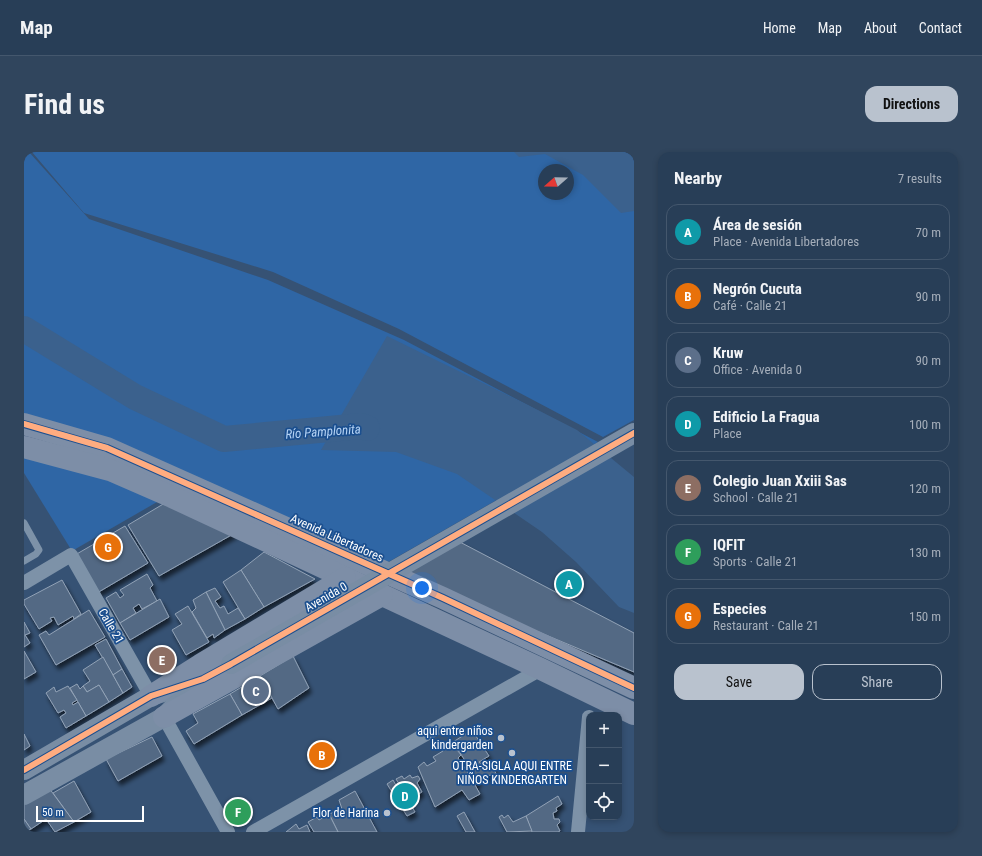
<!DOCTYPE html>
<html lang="en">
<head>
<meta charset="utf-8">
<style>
	body { margin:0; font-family:"Roboto Condensed",sans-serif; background:#30455d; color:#f1f3f6 }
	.controls { position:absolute; right:12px; bottom:12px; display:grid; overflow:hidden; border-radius:8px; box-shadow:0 2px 6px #0003 }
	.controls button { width:36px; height:36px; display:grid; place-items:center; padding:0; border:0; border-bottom:1px solid #44576d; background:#283e57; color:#f1f3f6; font:20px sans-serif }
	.compass { position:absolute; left:514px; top:12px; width:36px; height:36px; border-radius:50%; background:#283e57; box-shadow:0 2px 6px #0003; rotate:250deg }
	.scale { position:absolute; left:12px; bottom:10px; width:108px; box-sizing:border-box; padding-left:4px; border:2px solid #fff; border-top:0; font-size:11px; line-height:14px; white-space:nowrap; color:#fff; -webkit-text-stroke:3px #1b4f8f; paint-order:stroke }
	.you { position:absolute; left:398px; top:436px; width:14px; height:14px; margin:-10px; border:3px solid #fff; border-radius:50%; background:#1a73e8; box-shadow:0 0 0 6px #1a73e833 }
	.badge { display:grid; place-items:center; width:26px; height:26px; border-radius:50%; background:#b9c2ce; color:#fff; font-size:13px; font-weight:700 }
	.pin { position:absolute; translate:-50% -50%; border:2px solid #fff; box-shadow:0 1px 4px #0006 }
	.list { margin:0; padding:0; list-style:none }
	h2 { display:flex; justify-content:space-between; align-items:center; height:52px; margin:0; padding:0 16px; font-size:17px }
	h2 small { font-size:13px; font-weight:400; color:#a5aeba }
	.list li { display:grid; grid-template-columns:26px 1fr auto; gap:12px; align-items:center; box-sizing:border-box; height:56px; margin:0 8px 8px; padding:0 8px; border:1px solid #44576d; border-radius:12px }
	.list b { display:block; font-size:15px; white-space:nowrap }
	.list p { margin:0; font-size:13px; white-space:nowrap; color:#a5aeba }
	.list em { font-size:13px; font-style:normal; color:#a5aeba }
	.actions { display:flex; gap:8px; padding:12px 16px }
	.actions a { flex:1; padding:9px 0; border:1px solid #b9c2ce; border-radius:12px; text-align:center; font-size:14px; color:#b9c2ce }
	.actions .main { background:#b9c2ce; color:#111 }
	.icon { flex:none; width:22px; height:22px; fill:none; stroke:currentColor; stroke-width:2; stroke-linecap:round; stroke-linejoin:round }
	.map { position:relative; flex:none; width:610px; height:680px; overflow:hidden; border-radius:12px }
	header { display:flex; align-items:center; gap:24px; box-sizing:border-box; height:56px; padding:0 20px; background:#283e57; border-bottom:1px solid #44576d }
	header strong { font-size:19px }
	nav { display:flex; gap:22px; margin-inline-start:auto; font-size:14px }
	.intro { display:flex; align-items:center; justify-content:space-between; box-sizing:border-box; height:96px; padding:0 24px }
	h1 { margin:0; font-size:28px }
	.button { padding:10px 18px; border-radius:12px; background:#b9c2ce; color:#111; font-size:14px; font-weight:700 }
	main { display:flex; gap:24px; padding:0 24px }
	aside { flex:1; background:#283e57; border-radius:12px; box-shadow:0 2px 6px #0003 }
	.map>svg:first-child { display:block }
	.green { fill:#2f66a5; fill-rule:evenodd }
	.water { fill:#3b618d }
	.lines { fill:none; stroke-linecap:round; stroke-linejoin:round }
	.river { stroke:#3b618d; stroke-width:26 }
	.building { fill:#526984; stroke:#92a2b6; filter:url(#shadow) }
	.lane { stroke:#7d92a8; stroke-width:7 }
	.street { stroke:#7d92a8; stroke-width:14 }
	.secondary { stroke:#798da4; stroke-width:20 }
	.primary { stroke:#7d8ea7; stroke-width:22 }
	.secondary-bridge { stroke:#798da4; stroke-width:20 }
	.cycleway-casing { stroke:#1b4f8f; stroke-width:8 }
	.cycleway { stroke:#ffac80; stroke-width:6 }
	.poi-dot { fill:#b9c2ce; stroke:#1b4f8f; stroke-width:1.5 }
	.labels { text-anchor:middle; stroke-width:3.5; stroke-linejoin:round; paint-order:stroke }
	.street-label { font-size:12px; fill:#fff; stroke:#1b4f8f }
	.poi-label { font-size:12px; fill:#fff; stroke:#1b4f8f; text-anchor:end }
	.water-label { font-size:13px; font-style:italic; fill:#b5d3f5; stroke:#1b4f8f }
</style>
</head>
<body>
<header>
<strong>Map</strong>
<nav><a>Home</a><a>Map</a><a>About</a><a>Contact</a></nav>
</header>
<div class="intro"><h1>Find us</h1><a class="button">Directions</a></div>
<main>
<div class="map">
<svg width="610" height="680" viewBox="0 0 610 680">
	<defs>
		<filter id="shadow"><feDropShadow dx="2.5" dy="4.5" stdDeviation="2" flood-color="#0009"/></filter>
	</defs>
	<rect width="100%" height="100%" fill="#365274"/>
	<!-- green -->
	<g class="green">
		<path d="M0 0H5L65 67 244 128 380 188 574 290 359 413 0 265Z"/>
		<path d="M8 0H610V268L579 285 375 177 249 120 60 61ZM520 18H544V42H520Z"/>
		<path d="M0 299 140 346 48 399 0 321Z"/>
	</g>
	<!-- water -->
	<g class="water">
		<path d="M490 0H610V59L597 61 559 23 521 2 495 5Z"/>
		<path d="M363 184 502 252 553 278 610 325V461L595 455 552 410 518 380 433 322 372 300 297 298Z"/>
	</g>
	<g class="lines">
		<!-- river -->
		<path class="river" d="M0 177 111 245 200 287 337 274 343 276"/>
	</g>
	<!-- building -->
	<g class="building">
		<path d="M146 348 211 381 135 424 104 373Z"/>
		<path d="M101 374 124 411 73 441 51 403Z"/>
		<path d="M432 388 610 481V520L479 465 379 419Z"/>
		<path d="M240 400 291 427 240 455 217 418Z"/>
		<path d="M217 418 240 455 221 467 199 430Z"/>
		<path d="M123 422 129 433 126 436 133 449 118 457 115 452 109 456 112 461 96 471 82 446 92 440 96 446 100 443 96 438Z"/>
		<path d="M38 428 57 462 50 467 49 464 34 473 30 465 26 466 28 469 15 477 0 452V448Z"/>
		<path d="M191 436 197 445 191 449 196 456 200 454 204 462 214 456 221 467 201 478 182 440Z"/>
		<path d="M182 440 201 478 190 486 189 482 183 486 168 460 172 456 169 448Z"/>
		<path d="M136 447 145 465 106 488 96 471Z"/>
		<path d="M164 454 185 490 162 503 148 478 158 472 151 462Z"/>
		<path d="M65 458 81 485 32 513 15 483 22 479 25 483Z"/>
		<path d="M0 470 6 481 1 483 6 491 0 495Z"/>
		<path d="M82 487 98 517 89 523 71 493Z"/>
		<path d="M0 499 12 520 0 527Z"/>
		<path d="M269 504 285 536 254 557 236 524Z"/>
		<path d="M79 505 99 541 85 550 75 533 63 540 59 534 66 529 59 518Z"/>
		<path d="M98 517 108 535 99 541 89 523Z"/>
		<path d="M236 524 248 546 218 563 206 542Z"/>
		<path d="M53 532 56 537 59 534 63 540 75 533 85 550 62 564 46 536Z"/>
		<path d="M44 534 53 548 48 551 49 553 54 550 62 564 42 576 36 565 42 561 40 558 34 561 22 541 30 535 32 540Z"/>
		<path d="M206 542 218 563 170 592 162 579 174 571 169 562Z"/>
		<path d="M448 578 465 604 455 610 459 613 465 610 473 623 451 624 429 590Z"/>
		<path d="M0 582 6 594 0 598Z"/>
		<path d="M128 585 138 604 94 629 82 607Z"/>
		<path d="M427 590 437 603 434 606 449 628 453 626 455 629 451 633 456 642 445 648 438 638 411 655 394 615 400 610 403 614 412 609 409 605 419 599 418 596Z"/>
		<path d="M386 623 388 626 394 624 396 627 393 631 398 640 384 648 391 660 383 664 363 632 369 628 374 637 377 635 372 627 378 624 380 627Z"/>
		<path d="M50 629 67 660 50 670 29 641Z"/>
		<path d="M25 636 50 670 31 680 22 667 7 677 0 667V649Z"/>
		<path d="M331 639 353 680H314L305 662 318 657 315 648Z"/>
		<path d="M534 644 538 652 532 656 533 659 529 661 530 667H535L536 670 533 673 536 679 534 680H508L502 664Z"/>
		<path d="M440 660 451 680H442L433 664Z"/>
		<path d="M305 662 314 680H290L284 670 293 665 295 668Z"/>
		<path d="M478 663 480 666 484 663 489 670 502 664 508 679 483 680 475 665Z"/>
		<path d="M0 667 7 677 1 680H0Z"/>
		<path d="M272 672 275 677 283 673 286 680H262Z"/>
	</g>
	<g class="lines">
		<!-- lane -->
		<path class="lane" d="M0 371 15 398 12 402 0 409"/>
		<!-- street -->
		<g class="street">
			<path d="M0 431 47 403 127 544"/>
			<path d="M140 565 204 680"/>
			<path d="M229 680 517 517"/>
			<path d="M554 680 565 565"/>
		</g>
		<!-- secondary -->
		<g class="secondary">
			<path d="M0 618 127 544 179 527 207 512"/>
			<path d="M0 643 140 565 151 554"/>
		</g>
		<!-- primary -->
		<g class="primary">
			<path d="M0 272 83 296 419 446 610 536"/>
			<path d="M0 295 86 318 148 345 517 517 610 562"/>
			<path d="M127 544 176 513 321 426"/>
			<path d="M140 565 358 443"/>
		</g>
		<!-- secondary-bridge -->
		<path class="secondary-bridge" d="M207 512 610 281"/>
		<!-- cycleway casing -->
		<g class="cycleway-casing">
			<g id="cycleway">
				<path d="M0 272 83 296 419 446 610 536"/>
				<path d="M0 618 127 544 179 527 207 512 610 281"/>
			</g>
		</g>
		<!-- cycleway -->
		<use href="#cycleway" class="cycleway"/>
	</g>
	<!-- markers -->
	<g class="poi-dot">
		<circle cx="477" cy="586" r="4"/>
		<circle cx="488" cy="601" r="4"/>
		<circle cx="363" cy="661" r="4"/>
	</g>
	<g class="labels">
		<!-- street labels -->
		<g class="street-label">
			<text transform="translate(313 386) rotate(24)" y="4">Avenida Libertadores</text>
			<text transform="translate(302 445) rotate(-30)" y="4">Avenida 0</text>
			<text transform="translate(87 474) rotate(60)" y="4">Calle 21</text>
		</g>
		<!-- poi labels -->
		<g class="poi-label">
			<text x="469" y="583">aqui entre niños<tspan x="469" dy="14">kindergarden</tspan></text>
			<text x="488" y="618" text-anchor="middle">OTRA-SIGLA AQUI ENTRE<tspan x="488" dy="14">NIÑOS KINDERGARTEN</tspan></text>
			<text x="355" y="665">Flor de Harina</text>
		</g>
		<!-- water labels -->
		<g class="water-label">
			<text transform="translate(299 279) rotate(-4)" y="5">Río Pamplonita</text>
		</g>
	</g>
</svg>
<div class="controls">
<button>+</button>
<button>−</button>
<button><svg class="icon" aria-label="locate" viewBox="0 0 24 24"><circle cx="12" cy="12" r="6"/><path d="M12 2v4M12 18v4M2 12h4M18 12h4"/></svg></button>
</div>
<svg class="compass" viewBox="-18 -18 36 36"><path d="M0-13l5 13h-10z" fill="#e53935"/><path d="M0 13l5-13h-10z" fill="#a5aeba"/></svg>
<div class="scale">50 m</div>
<div class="you"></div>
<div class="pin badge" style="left:545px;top:432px;background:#0f9aa8">A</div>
<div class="pin badge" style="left:298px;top:603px;background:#e8710a">B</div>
<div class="pin badge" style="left:232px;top:539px;background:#5c6f8a">C</div>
<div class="pin badge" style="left:381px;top:644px;background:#0f9aa8">D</div>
<div class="pin badge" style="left:138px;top:508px;background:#8d6e63">E</div>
<div class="pin badge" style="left:214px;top:660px;background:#2e9e5b">F</div>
<div class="pin badge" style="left:84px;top:395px;background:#e8710a">G</div>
</div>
<aside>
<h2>Nearby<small>7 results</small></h2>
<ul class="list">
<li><span class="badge" style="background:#0f9aa8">A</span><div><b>Área de sesión</b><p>Place · Avenida Libertadores</p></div><em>70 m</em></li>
<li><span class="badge" style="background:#e8710a">B</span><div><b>Negrón Cucuta</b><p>Café · Calle 21</p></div><em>90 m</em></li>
<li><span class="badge" style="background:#5c6f8a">C</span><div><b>Kruw</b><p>Office · Avenida 0</p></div><em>90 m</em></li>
<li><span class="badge" style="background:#0f9aa8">D</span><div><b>Edificio La Fragua</b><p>Place</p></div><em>100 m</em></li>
<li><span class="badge" style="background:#8d6e63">E</span><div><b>Colegio Juan Xxiii Sas</b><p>School · Calle 21</p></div><em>120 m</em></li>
<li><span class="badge" style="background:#2e9e5b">F</span><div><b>IQFIT</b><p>Sports · Calle 21</p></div><em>130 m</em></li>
<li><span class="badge" style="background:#e8710a">G</span><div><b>Especies</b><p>Restaurant · Calle 21</p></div><em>150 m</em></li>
</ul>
<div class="actions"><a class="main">Save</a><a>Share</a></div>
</aside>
</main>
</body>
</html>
